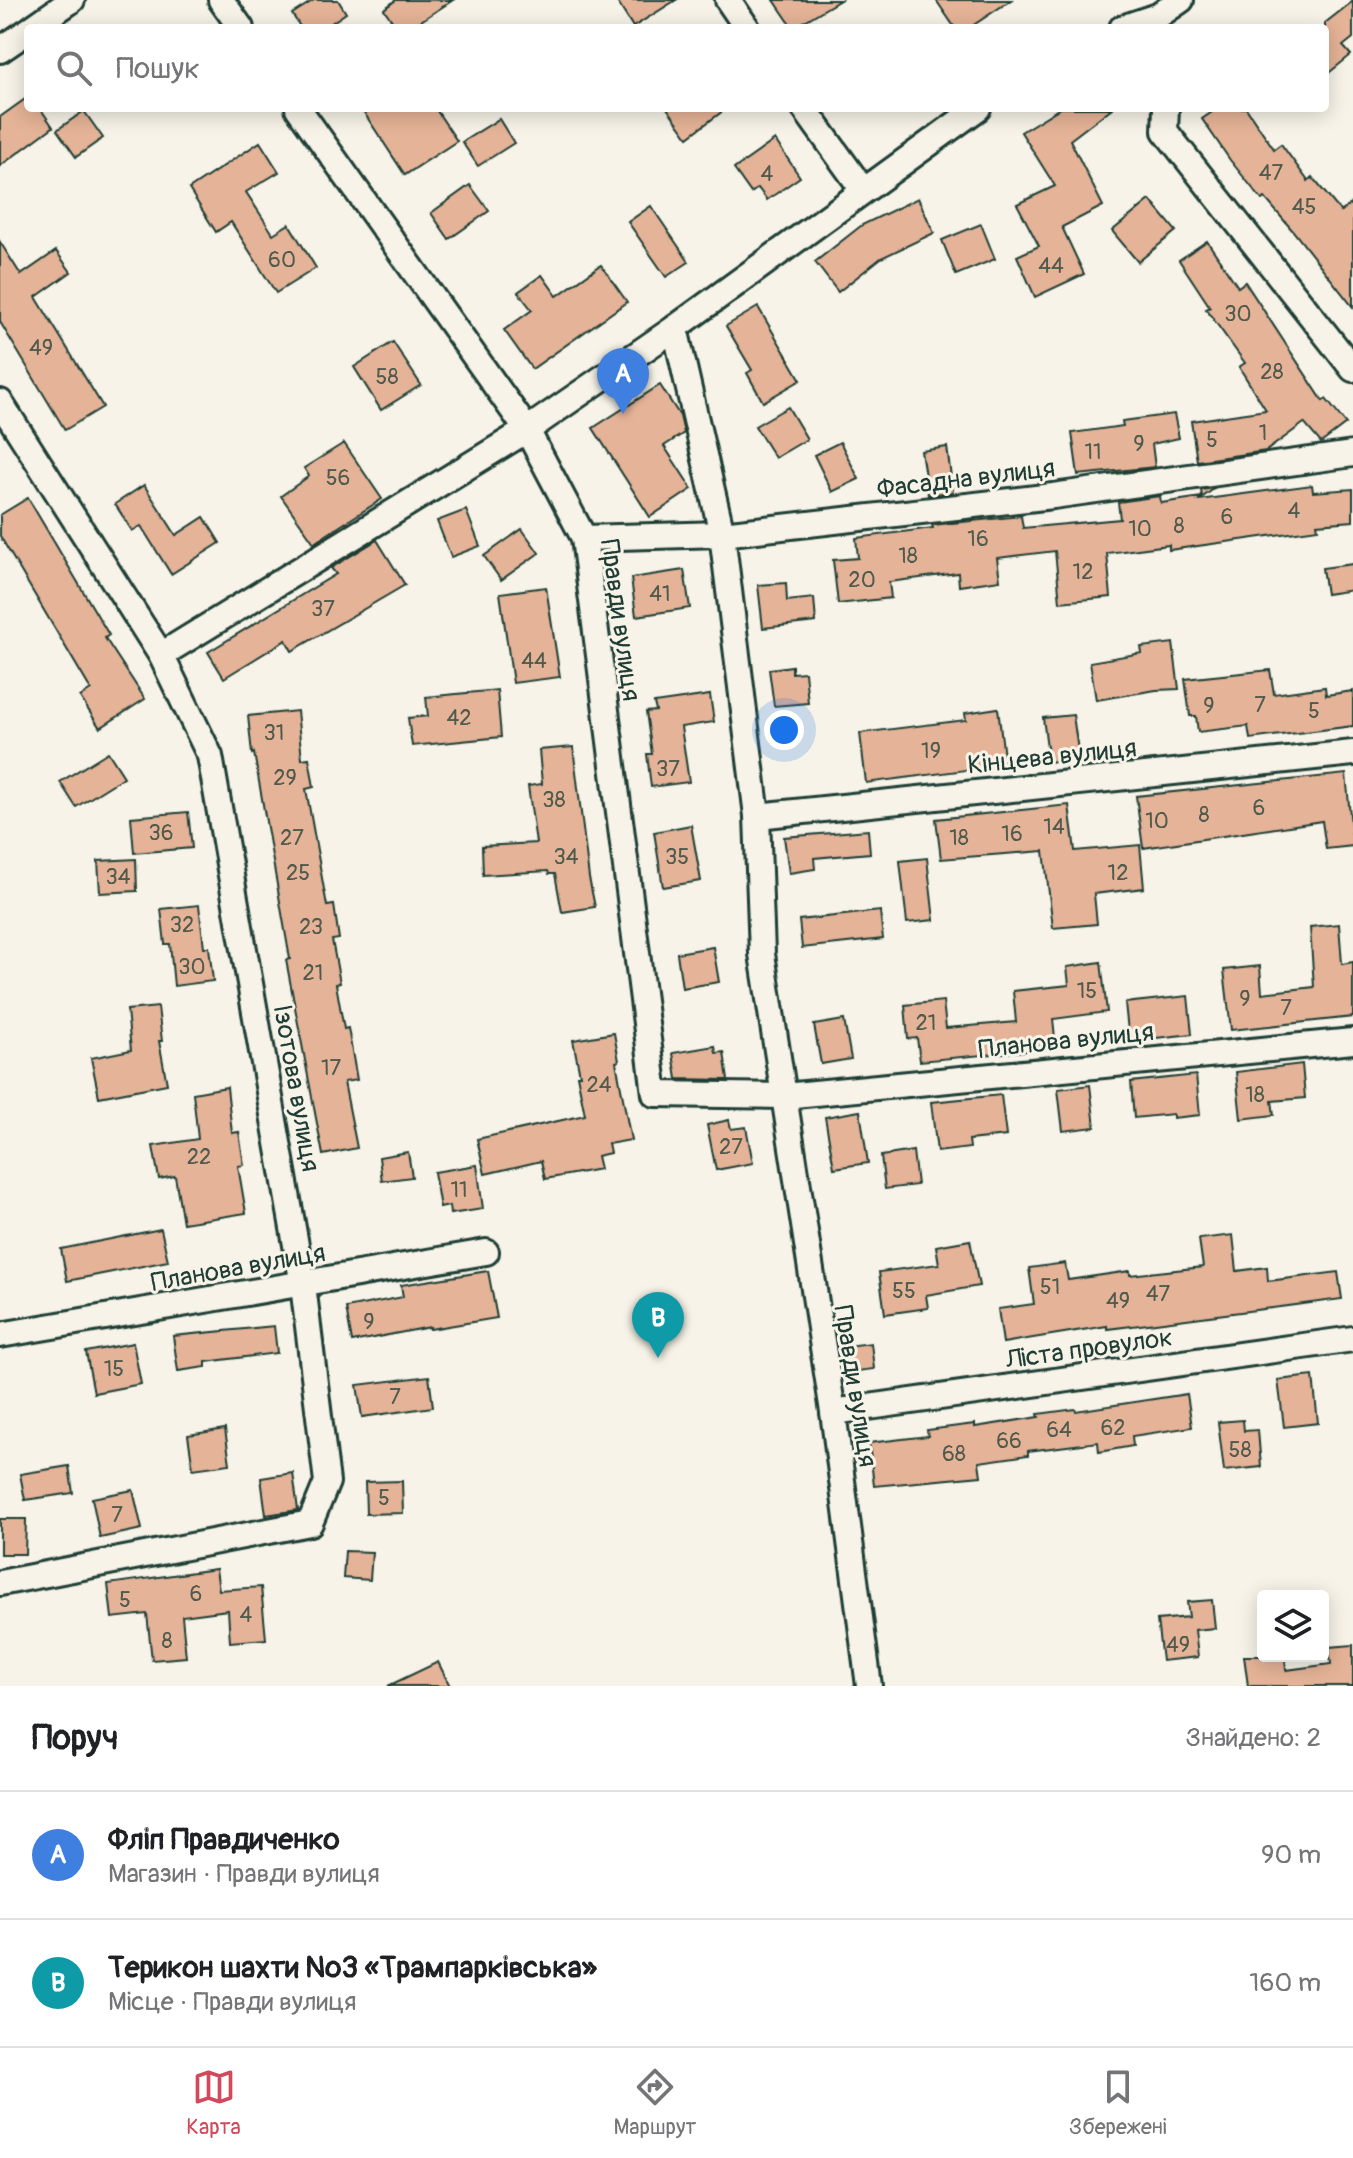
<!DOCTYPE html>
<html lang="uk">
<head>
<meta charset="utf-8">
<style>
	body { margin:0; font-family:Pangolin,sans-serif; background:#f6f6f6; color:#202124 }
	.controls { position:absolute; right:24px; bottom:24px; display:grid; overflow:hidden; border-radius:8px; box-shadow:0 4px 20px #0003 }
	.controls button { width:72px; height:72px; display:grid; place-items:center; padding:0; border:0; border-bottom:2px solid #e0e0e0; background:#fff; color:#202124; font:40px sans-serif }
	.you { position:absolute; left:784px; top:730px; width:28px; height:28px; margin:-20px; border:6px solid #fff; border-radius:50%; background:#1a73e8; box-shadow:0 0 0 12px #1a73e833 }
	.badge { display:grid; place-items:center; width:52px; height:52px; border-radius:50%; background:#d1495b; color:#fff; font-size:26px; font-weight:700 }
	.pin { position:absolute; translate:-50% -66px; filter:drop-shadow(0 2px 4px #0008) }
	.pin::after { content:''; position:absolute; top:42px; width:28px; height:24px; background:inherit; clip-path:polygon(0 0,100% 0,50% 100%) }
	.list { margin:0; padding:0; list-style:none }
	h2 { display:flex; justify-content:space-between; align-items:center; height:104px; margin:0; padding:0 32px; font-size:34px }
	h2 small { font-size:26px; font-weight:400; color:#757577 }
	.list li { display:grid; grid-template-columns:52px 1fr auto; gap:24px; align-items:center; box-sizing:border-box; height:128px; padding:0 32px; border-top:2px solid #e0e0e0 }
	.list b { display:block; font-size:30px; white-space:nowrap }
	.list p { margin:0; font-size:26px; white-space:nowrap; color:#757577 }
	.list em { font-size:26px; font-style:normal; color:#757577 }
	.icon { flex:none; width:44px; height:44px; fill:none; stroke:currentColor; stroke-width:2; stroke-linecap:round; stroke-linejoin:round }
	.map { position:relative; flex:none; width:1353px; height:1686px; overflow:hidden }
	.search { position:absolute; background:#fff; box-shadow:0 4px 20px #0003; left:24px; right:24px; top:24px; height:88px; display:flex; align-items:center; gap:20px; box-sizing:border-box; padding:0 28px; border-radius:8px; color:#757577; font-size:30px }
	.sheet { height:360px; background:#fff }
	nav { display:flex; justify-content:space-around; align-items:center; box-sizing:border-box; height:112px; border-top:2px solid #e0e0e0; background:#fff; font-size:22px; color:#757577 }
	nav a { display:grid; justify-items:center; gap:4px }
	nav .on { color:#d1495b }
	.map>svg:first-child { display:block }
	.building { fill:#e5b397; stroke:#1f3d34; stroke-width:2 }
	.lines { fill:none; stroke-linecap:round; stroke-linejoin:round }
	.minor-casing { stroke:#1f3d34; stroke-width:30 }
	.minor { stroke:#f7f3e8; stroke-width:24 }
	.labels { text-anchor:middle; stroke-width:6; stroke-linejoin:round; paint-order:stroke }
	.number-label { font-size:22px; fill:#505a4d }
	.street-label { font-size:26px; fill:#1f3d34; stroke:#f7f3e8 }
</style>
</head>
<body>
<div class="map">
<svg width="1353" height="1686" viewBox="0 0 1353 1686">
	<rect width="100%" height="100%" fill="#f7f3e8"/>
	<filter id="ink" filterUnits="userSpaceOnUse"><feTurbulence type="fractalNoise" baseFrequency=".0125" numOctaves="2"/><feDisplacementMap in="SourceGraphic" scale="16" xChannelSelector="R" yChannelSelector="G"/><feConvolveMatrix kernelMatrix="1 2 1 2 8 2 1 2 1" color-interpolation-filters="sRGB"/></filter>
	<g filter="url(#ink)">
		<!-- building -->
		<g class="building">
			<path d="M314 0H338L346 13 324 28H301L292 14Z"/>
			<path d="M396 0H453L410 28H397L384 9Z"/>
			<path d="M616 0H676L633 27Z"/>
			<path d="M774 0H840L793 28Z"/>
			<path d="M936 0H1011L969 28H955Z"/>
			<path d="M1353 1V38L1343 46 1351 55 1325 76V23Z"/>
			<path d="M28 97V108H40L53 127 0 166V117Z"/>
			<path d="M361 108H435L457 141 405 175Z"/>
			<path d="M667 108H727L688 137Z"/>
			<path d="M1060 108H1112L1070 140 1103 206 1062 227 1084 274 1035 297 1017 256 1039 246 1017 204 1055 186 1021 132Z"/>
			<path d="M1218 108H1246L1274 149 1281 144 1308 181 1312 177 1341 212 1353 202V307L1293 231 1265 198 1262 200 1230 160 1202 119Z"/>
			<path d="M84 111 103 138 76 157 57 130Z"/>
			<path d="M499 119 514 143 478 166 462 142Z"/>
			<path d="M775 140 800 177 767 200 758 188 751 193 734 169Z"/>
			<path d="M260 142 279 172 246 192 273 234 289 224 316 268 276 293 231 222 216 232 189 189Z"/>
			<path d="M470 185 489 211 449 239 431 213Z"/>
			<path d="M918 198 934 233 881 258 838 292 815 262 862 225Z"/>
			<path d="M1150 200 1176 231 1138 262 1112 231Z"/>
			<path d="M651 206 689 262 666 277 628 222Z"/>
			<path d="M981 224 995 259 956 275 942 240Z"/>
			<path d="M1207 241 1238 287 1245 282 1323 401 1326 399 1346 424 1321 443 1304 423 1266 451 1197 461 1191 421 1266 410 1239 367 1245 363 1206 309 1210 307 1179 260Z"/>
			<path d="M0 242 21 275 56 251 71 272 36 297 103 407 65 430 0 322Z"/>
			<path d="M601 265 627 302 532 369 504 330 532 310 518 292 542 275 557 296Z"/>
			<path d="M758 307 801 380 763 402 747 373 752 370 726 326Z"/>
			<path d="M393 342 421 385 381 410 354 367Z"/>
			<path d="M660 385 680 416 684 433 664 446 692 489 650 517 593 428Z"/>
			<path d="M788 407 807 439 775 458 755 426Z"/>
			<path d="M1174 414 1179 438 1152 444 1155 467 1078 475 1072 433 1123 426 1122 421Z"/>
			<path d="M840 442 859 479 832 492 814 455Z"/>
			<path d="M344 443 382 499 314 543 281 496 309 476 304 468Z"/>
			<path d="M947 447 953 492 928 495 921 451Z"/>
			<path d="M144 485 176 535 204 517 220 543 171 574 141 526 132 531 115 504Z"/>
			<path d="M1312 485 1313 492 1353 489V521L1317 524 1318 529 1169 550V545L1107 553 1111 597 1060 602 1055 551 997 558 1000 580 959 586 958 573 889 582 891 598 838 604 833 560 858 558 856 538 933 528 932 525 1021 516 1023 528 1120 519 1118 502 1160 496 1161 503 1202 497 1201 490 1215 488 1199 500Z"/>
			<path d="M28 498 109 635 105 638 145 699 100 728 80 697 91 690 0 536V515Z"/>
			<path d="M466 510 480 546 451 557 437 521Z"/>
			<path d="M522 529 539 553 501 580 484 556Z"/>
			<path d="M377 540 405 585 292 651 286 640 224 678 208 652 336 574 331 568Z"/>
			<path d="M1353 564V590L1326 594 1322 568Z"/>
			<path d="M684 570 690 608 636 616 631 578Z"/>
			<path d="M786 583 787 601 814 598 816 622 763 628 758 585Z"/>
			<path d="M546 587 560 677 513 683 500 593Z"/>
			<path d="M1173 643 1179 689 1156 690 1096 700 1090 662 1142 653 1141 647Z"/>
			<path d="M792 666V673L805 672 808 703 774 706 769 669Z"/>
			<path d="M1270 670 1274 694 1325 687 1326 695 1353 691V726L1250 739 1248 726 1198 732 1196 716H1190L1185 679Z"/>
			<path d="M497 690 501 737 412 746 408 718 428 716 426 697Z"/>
			<path d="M710 695 714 722 681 727 689 782 651 787 647 754H652L646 712 656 711 654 703Z"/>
			<path d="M998 708 1005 765 866 783 860 733 966 720 965 713Z"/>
			<path d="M297 711 302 759 309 758 314 787 306 789 327 906 334 905 339 939 332 940 340 983 336 984 344 1029 348 1028 357 1080 344 1082 357 1148 323 1155 286 960 290 959 254 753 252 754 248 716Z"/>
			<path d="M1073 715 1079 758 1049 762 1043 718Z"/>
			<path d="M573 747 589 878 595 907 562 912 555 874H549L548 871 483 875 482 846 536 843 528 786 542 784 539 750Z"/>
			<path d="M108 752 124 777 76 807 60 782Z"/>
			<path d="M1346 774 1353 846 1326 849 1322 821 1143 848 1136 796Z"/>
			<path d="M1069 805 1075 851 1140 845 1144 888 1094 894 1097 924 1053 928 1044 851 941 859 936 819Z"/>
			<path d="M188 812 192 848 134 853 131 817Z"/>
			<path d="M691 825 701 881 663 887 654 832Z"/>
			<path d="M868 830 870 853 814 858 815 869 789 873 784 837Z"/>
			<path d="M927 858 934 920 907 923 900 861Z"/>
			<path d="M136 859 137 891 100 893 98 861Z"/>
			<path d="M199 905 204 947H209L213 981 174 986 170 944H165L161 909Z"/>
			<path d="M880 911 883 939 802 948 799 920Z"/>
			<path d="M1339 924 1342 964 1353 962V1017L1231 1030 1224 970 1260 966 1262 993 1314 987 1310 927Z"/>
			<path d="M713 947 719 982 682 988 677 953Z"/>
			<path d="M1101 962 1107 1012 1053 1019 1056 1048 920 1061 917 1038 908 1039 905 1005 943 1001 946 1028 1016 1022 1013 991 1069 985 1067 967Z"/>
			<path d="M1188 996 1192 1034 1129 1041 1125 1003Z"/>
			<path d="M158 1007 162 1041H159L167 1084 99 1097 91 1058 131 1050 127 1010Z"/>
			<path d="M844 1020 851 1059 821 1064 814 1025Z"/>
			<path d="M614 1033 619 1061 616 1062 631 1140 608 1144 610 1153 597 1156 600 1169 545 1179 541 1161 485 1174 477 1139 585 1115 577 1075H580L573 1040Z"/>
			<path d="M715 1046 716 1053 724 1052 728 1080 677 1079 673 1053Z"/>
			<path d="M1302 1064 1305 1098 1272 1101 1274 1115 1241 1119 1236 1072Z"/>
			<path d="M1196 1075 1200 1115 1173 1118V1114L1134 1118 1131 1082Z"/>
			<path d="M1090 1085 1095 1127 1063 1131 1058 1089Z"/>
			<path d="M227 1087 232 1133 239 1132 244 1165 238 1166 246 1213 183 1223 175 1176 159 1179 153 1146 198 1139 193 1093Z"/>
			<path d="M1001 1095 1006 1136 969 1140 970 1148 937 1152 931 1102Z"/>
			<path d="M860 1111 868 1163 834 1168 825 1117Z"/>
			<path d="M729 1120 731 1129 746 1127 753 1163 716 1170 707 1125Z"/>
			<path d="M913 1151 917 1185 885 1189 881 1156Z"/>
			<path d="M408 1152 412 1177 382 1181 379 1157Z"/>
			<path d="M477 1165 483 1209 450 1214 449 1206 440 1208 434 1172Z"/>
			<path d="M161 1229 168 1261 67 1281 61 1249Z"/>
			<path d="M1233 1235 1237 1271 1267 1267 1268 1281 1338 1272 1342 1299 1140 1325 1107 1329V1326L1003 1343 998 1309 1034 1304 1029 1268 1065 1263 1068 1280 1130 1271V1275L1203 1267 1199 1239Z"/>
			<path d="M970 1240 979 1286 926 1295 928 1308 885 1314 879 1272 939 1264 936 1246Z"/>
			<path d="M488 1271 497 1318 430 1329V1327L352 1342 346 1308 403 1297 401 1285Z"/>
			<path d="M274 1326 277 1353 206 1362V1367L178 1371 173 1336Z"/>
			<path d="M133 1343 141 1384 94 1393 86 1352Z"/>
			<path d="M871 1343 874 1369 842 1373 838 1347Z"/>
			<path d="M429 1376 433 1407 362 1417 357 1385Z"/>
			<path d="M1313 1376 1318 1423 1284 1427 1278 1380Z"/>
			<path d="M1187 1394 1192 1427 1132 1436 1133 1446 1099 1452 1098 1442 1028 1451V1455L979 1462 981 1476 874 1486 869 1443 928 1436 927 1430 975 1424V1427L1039 1417 1038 1414 1075 1409 1076 1411Z"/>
			<path d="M1243 1420 1244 1431 1258 1430 1261 1467 1224 1471 1218 1422Z"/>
			<path d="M225 1429 230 1464 193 1469 188 1435Z"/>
			<path d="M69 1466 73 1493 25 1500 20 1474Z"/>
			<path d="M293 1473 298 1510 266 1515 261 1478Z"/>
			<path d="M402 1481 403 1513 366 1514 365 1482Z"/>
			<path d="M133 1490 142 1529 100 1538 92 1498Z"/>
			<path d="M0 1519H26L25 1554H0Z"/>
			<path d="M345 1551 372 1552 370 1580 343 1578Z"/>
			<path d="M216 1569 219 1590 261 1587 266 1639 230 1642 228 1610 182 1616 186 1657 152 1660 147 1614 112 1618 108 1584Z"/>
			<path d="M1212 1600 1215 1628 1195 1630 1198 1657 1162 1661 1157 1620 1189 1617 1187 1602Z"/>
			<path d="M1353 1645V1686H1248L1244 1656H1285L1286 1670 1331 1664 1329 1647Z"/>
			<path d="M438 1662 450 1686H388Z"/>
		</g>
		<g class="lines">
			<!-- minor casing -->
			<g class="minor-casing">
				<g id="minor">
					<path d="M221 0 241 28"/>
					<path d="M728 0 747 28"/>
					<path d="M32 28 72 0"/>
					<path d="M1122 28 1158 16 1181 0"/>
					<path d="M0 50 28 31"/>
					<path d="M298 108 527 430 584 538 655 1094 784 1096 1353 1041"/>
					<path d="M804 108 863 190"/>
					<path d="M1166 108 1165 131 1353 369"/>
					<path d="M675 328 722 534 757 816 762 954 833 1412 869 1686"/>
					<path d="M0 402 161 655 210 756 303 1285 327 1482 310 1523 0 1583"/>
					<path d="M584 538 722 534 1053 496 1353 454"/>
					<path d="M161 655 527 430 675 328 978 108"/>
					<path d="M757 816 1353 753"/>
					<path d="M0 1335 486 1252"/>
					<path d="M833 1412 1353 1339"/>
				</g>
			</g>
			<!-- minor -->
			<use href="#minor" class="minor"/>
		</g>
	</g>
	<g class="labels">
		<!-- number labels -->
		<g class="number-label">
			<text x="1271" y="180">47</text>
			<text x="767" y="181">4</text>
			<text x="1304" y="214">45</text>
			<text x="282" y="267">60</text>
			<text x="1051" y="273">44</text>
			<text x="1238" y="321">30</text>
			<text x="41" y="355">49</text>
			<text x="1272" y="379">28</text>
			<text x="387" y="384">58</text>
			<text x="1263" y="440">1</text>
			<text x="1212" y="447">5</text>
			<text x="1139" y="451">9</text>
			<text x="1093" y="459">11</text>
			<text x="338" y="485">56</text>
			<text x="1294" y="518">4</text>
			<text x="1227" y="524">6</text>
			<text x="1179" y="533">8</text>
			<text x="1140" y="536">10</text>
			<text x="978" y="546">16</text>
			<text x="908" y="563">18</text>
			<text x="1083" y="579">12</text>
			<text x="862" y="587">20</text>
			<text x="660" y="601">41</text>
			<text x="323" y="616">37</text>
			<text x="534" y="668">44</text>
			<text x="1260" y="712">7</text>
			<text x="1209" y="713">9</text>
			<text x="1314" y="718">5</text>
			<text x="459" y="725">42</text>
			<text x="274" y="740">31</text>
			<text x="931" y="758">19</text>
			<text x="668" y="776">37</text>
			<text x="285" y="785">29</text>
			<text x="554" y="807">38</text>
			<text x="1259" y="815">6</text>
			<text x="1204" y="822">8</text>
			<text x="1157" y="828">10</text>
			<text x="1054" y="834">14</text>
			<text x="161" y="840">36</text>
			<text x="1012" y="841">16</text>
			<text x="292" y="845">27</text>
			<text x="959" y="845">18</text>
			<text x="566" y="864">34</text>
			<text x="677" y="864">35</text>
			<text x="298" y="880">25</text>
			<text x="1118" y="880">12</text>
			<text x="118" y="884">34</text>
			<text x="182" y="932">32</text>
			<text x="311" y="934">23</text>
			<text x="192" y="974">30</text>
			<text x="313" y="980">21</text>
			<text x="1087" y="998">15</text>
			<text x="1245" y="1006">9</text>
			<text x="1286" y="1015">7</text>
			<text x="926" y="1030">21</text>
			<text x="331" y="1075">17</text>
			<text x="599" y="1092">24</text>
			<text x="1255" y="1102">18</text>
			<text x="731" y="1154">27</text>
			<text x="199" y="1164">22</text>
			<text x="459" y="1197">11</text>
			<text x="1050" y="1294">51</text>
			<text x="904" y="1298">55</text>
			<text x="1158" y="1301">47</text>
			<text x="1118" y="1308">49</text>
			<text x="369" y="1329">9</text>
			<text x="114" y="1376">15</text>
			<text x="395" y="1404">7</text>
			<text x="1113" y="1435">62</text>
			<text x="1059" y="1437">64</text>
			<text x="1009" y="1448">66</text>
			<text x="1240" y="1457">58</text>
			<text x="954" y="1461">68</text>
			<text x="384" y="1505">5</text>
			<text x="117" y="1522">7</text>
			<text x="196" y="1601">6</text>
			<text x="125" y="1607">5</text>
			<text x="246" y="1622">4</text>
			<text x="167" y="1648">8</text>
			<text x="1178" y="1652">49</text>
		</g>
		<!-- street labels -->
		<g class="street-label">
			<text transform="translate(966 478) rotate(-7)" y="9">Фасадна вулиця</text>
			<text transform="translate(621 620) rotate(82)" y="9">Правди вулиця</text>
			<text transform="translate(1052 756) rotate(-6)" y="9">Кінцева вулиця</text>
			<text transform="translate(1066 1040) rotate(-6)" y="9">Планова вулиця</text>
			<text transform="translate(297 1088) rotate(80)" y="9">Ізотова вулиця</text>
			<text transform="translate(238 1267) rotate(-10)" y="9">Планова вулиця</text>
			<text transform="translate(1089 1348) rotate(-8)" y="9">Ліста провулок</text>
			<text transform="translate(856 1386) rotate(81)" y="9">Правди вулиця</text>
		</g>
	</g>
</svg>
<div class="controls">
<button><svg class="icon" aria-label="layers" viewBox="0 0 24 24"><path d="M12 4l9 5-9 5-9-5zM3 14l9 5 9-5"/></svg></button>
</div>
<div class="you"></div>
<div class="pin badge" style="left:623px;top:414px;background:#3f7fe0">A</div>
<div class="pin badge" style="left:658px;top:1358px;background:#0f9aa8">B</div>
<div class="search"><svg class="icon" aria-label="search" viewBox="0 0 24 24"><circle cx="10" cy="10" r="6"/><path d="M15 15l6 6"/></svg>Пошук</div>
</div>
<section class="sheet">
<h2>Поруч<small>Знайдено: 2</small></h2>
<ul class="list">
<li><span class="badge" style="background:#3f7fe0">A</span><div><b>Фліп Правдиченко</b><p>Магазин · Правди вулиця</p></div><em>90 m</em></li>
<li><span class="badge" style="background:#0f9aa8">B</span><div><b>Терикон шахти №3 «Трампарківська»</b><p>Місце · Правди вулиця</p></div><em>160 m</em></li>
</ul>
</section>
<nav>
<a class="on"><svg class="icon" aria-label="map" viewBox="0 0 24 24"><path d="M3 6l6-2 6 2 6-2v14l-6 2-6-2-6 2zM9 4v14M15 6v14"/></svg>Карта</a>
<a><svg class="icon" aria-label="directions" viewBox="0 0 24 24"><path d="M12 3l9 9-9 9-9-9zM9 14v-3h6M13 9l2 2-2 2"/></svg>Маршрут</a>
<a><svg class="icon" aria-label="saved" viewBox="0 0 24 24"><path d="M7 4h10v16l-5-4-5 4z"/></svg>Збережені</a>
</nav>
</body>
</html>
